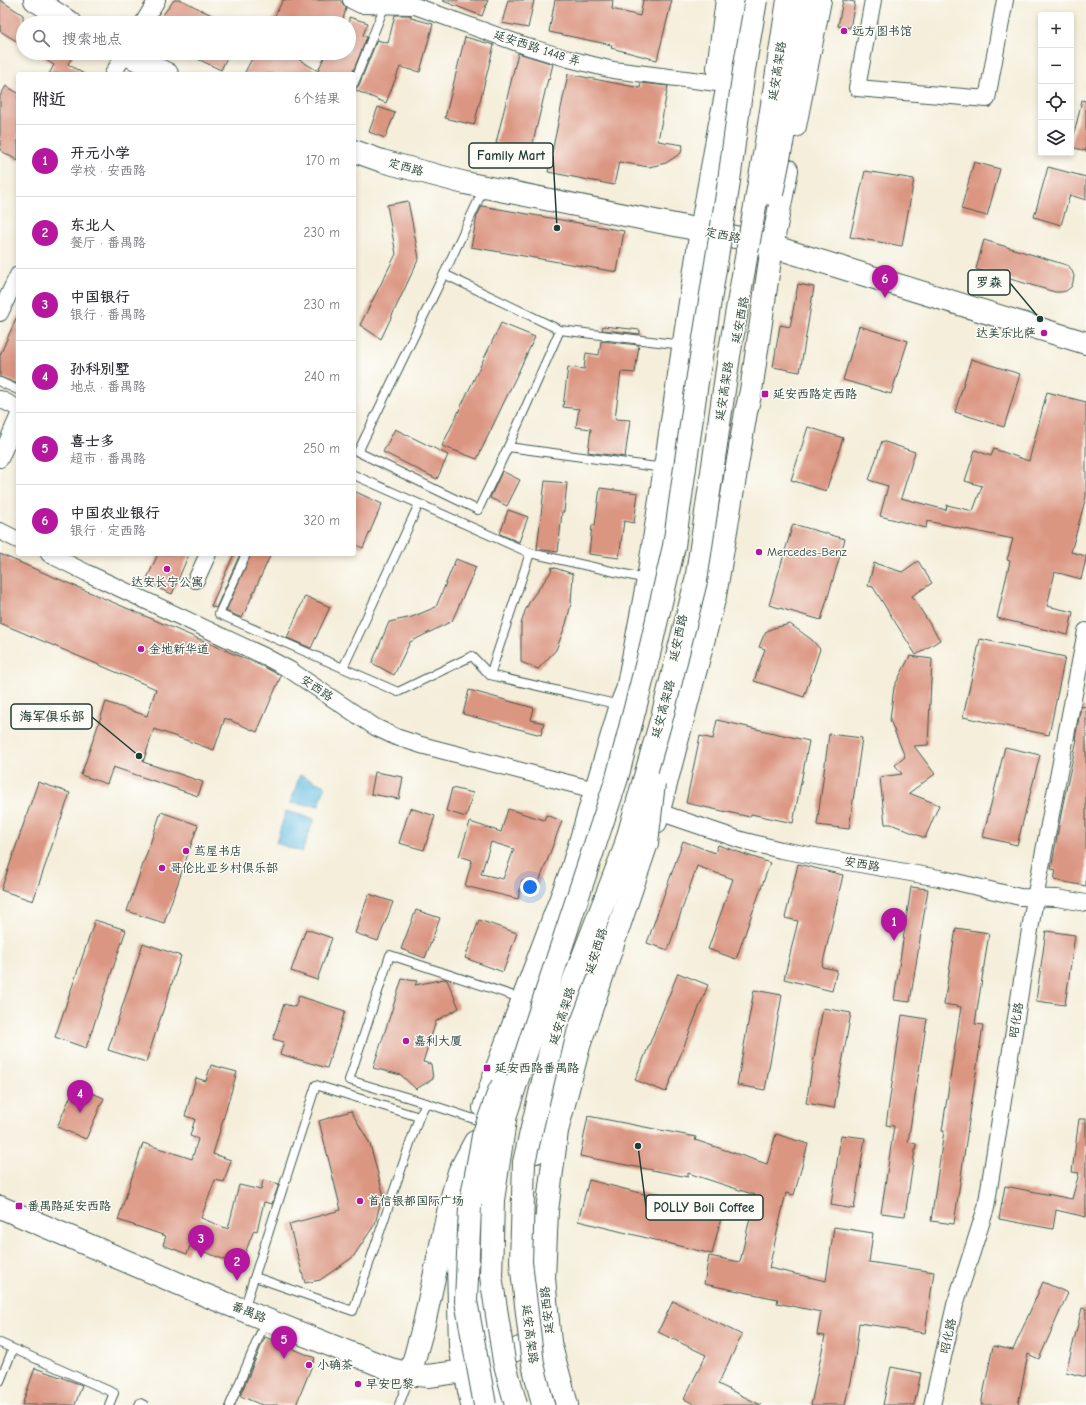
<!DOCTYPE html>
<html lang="zh">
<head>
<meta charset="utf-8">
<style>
	body { margin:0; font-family:"Comic Neue","LXGW WenKai TC",sans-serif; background:#f7f7f7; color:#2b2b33 }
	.controls { position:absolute; right:12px; top:12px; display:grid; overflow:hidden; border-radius:4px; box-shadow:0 2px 6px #0003 }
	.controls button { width:36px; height:36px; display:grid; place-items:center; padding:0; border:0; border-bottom:1px solid #e1e1e2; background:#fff; color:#2b2b33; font:20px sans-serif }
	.you { position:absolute; left:530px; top:887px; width:14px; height:14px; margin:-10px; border:3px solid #fff; border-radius:50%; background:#1a73e8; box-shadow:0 0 0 6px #1a73e833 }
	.badge { display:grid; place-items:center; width:26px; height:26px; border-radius:50%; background:#b5179e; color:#fff; font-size:13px; font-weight:700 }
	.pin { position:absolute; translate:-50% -33px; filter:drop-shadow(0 1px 2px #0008) }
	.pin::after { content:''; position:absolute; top:21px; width:14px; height:12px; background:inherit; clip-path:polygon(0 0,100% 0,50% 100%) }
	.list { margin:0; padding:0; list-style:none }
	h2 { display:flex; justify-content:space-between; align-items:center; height:52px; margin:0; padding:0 16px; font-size:17px }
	h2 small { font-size:13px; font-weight:400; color:#7c7c81 }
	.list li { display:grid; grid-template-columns:26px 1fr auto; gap:12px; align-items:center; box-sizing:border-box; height:72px; padding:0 16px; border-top:1px solid #e1e1e2 }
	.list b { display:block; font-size:15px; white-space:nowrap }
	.list p { margin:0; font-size:13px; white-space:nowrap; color:#7c7c81 }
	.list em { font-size:13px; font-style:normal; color:#7c7c81 }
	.icon { flex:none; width:22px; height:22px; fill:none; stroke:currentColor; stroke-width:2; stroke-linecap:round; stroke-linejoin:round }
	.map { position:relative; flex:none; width:1086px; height:1405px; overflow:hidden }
	.search { position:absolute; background:#fff; box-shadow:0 2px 6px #0003; left:16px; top:16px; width:340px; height:44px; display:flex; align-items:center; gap:10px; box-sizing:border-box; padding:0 14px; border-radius:22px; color:#7c7c81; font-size:15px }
	.panel { position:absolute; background:#fff; box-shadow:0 2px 6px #0003; left:16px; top:72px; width:340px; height:484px; border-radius:4px }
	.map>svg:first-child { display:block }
	.water { fill:#68bfe5; stroke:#447e8c }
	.building { fill:#db9682; fill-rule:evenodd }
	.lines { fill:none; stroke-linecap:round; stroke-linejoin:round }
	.lane-casing { stroke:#3f584d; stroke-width:10 }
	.street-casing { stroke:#3f584d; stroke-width:18 }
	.secondary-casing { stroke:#3f584d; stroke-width:24 }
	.primary-casing { stroke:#3f584d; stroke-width:24 }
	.highway-casing { stroke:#3f584d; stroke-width:24 }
	.lane { stroke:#fff; stroke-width:8 }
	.street { stroke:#fff; stroke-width:16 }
	.secondary { stroke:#fff; stroke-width:22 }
	.primary { stroke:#fff; stroke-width:22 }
	.highway { stroke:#fff; stroke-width:22 }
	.highway-bridge-casing { stroke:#3f584d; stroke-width:24; stroke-linecap:butt }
	.highway-bridge { stroke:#fff; stroke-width:22 }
	.poi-dot { fill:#b5179e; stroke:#fdfcf7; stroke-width:1.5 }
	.labels { text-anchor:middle; stroke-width:3; stroke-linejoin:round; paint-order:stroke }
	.poi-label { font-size:12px; fill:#1f3d34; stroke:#fdfcf7; text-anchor:start }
	.street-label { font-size:12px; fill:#1f3d34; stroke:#fdfcf7 }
	.leader { fill:none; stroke:#1f3d34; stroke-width:1.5 }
	.callout-dot { fill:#1f3d34; stroke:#fdfcf7; stroke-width:1.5 }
	.callout { fill:#fdfcf7; stroke:#1f3d34; stroke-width:1.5 }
	.callout-label { font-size:13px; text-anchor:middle; font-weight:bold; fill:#1f3d34 }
</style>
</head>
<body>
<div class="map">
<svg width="1086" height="1405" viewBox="0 0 1086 1405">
	<rect width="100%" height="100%" fill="#fdfcf7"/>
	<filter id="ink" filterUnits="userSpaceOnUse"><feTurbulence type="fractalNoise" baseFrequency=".025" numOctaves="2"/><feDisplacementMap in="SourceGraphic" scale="8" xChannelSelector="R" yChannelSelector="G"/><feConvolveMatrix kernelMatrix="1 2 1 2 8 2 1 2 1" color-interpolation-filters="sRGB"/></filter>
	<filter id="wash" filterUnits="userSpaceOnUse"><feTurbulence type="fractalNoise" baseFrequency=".012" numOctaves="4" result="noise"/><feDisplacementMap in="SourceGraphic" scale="16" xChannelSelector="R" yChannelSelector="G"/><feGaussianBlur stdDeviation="0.9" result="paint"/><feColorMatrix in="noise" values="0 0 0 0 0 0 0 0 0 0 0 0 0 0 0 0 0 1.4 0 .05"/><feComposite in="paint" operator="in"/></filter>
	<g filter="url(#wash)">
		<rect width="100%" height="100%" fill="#f4eeda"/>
		<!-- water -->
		<g class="water">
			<path d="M300 775 325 786 319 806 290 803Z"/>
			<path d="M286 811 314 819 302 852 276 843Z"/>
		</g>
		<g id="blocks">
			<!-- building -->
			<g class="building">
				<path d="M0 0 23 15V45L0 31Z"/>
				<path d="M174 0H181L228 23H157Z"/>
				<path d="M283 0H340L346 8 342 23H271Z"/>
				<path d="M443 0H488L482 16 443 1Z"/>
				<path d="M508 0H534L528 28 502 23Z"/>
				<path d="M555 0H613L612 9 640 16 643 0H672L657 60 611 48 612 45 549 32Z"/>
				<path d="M843 0 855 2 850 28 838 26Z"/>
				<path d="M395 15H408L411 16V18L433 24 420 72 400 67 386 103 355 90 359 85 377 40 388 43Z"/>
				<path d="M349 17 368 23 363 35 367 37 352 74H244L255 53H288L318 71 326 53H349Z"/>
				<path d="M465 37 494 45 474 125 445 118Z"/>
				<path d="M35 53H75L68 64 84 74H49L54 65Z"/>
				<path d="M185 53H229L221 70Z"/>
				<path d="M518 53 553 64 549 80 548 79 531 151 496 143Z"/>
				<path d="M568 74 640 88 641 83 668 86 658 141 683 145 681 153 666 163 649 167 619 162 614 185 548 172Z"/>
				<path d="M6 86 18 93V161L0 150V96Z"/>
				<path d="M1082 100 1086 101V151L1071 147Z"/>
				<path d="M378 107 395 113 385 138 369 132Z"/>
				<path d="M974 162 1000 169 987 216 961 209Z"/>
				<path d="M1048 167 1086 177V200L1070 195 1061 225 1034 217Z"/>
				<path d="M865 171 914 179 902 246 850 237Z"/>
				<path d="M408 201 419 258 381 339 360 325 396 254 387 205Z"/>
				<path d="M482 206 624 231 617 272 471 247 477 216Z"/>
				<path d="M984 240 1063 264 1069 266 1072 271 1074 276 1073 282 1071 287 1066 291 1061 292H1055L976 269Z"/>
				<path d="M798 284 814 287 800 372 773 367 780 325 790 327Z"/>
				<path d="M18 314V384L0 377V355Z"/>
				<path d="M501 323 535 337 477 459 442 446Z"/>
				<path d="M603 326 640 330V334L602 330Z"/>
				<path d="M859 326 908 341 891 394 843 380Z"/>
				<path d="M601 341 639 345 635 373 621 372 615 419 630 420 625 457 588 452 591 429 576 427 579 409 563 407 568 367 584 369 586 353 599 355Z"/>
				<path d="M971 359 1020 374 1004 427 955 412Z"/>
				<path d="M1047 392 1086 402V497L1071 552 1086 556V559L1081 579 1055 572 1047 606 1073 612 1068 635 997 618 1010 561 1007 560 1013 539 927 521 926 528 880 516 888 486 869 480 882 441 915 452 901 498 946 510 947 505 973 511 982 486 965 481 975 450 991 456 994 449 1029 461Z"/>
				<path d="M808 427 843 438 826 491 791 480Z"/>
				<path d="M395 429 448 455 437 479 383 452Z"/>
				<path d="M502 471 520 480 507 506 490 498Z"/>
				<path d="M545 481 567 483 564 512H562L558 552 537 549Z"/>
				<path d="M600 488 638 493 634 523 624 521 619 558 589 554 592 525H595Z"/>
				<path d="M354 491 382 504 363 548 354 544Z"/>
				<path d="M508 510 528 517 519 542 500 534Z"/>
				<path d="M793 524 845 539 821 620 769 605Z"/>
				<path d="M0 554 262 666 281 676 257 732 225 718 214 750 154 729 143 762 203 782 198 796 113 767 107 784 81 775 106 702 147 716 156 689 0 623Z"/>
				<path d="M158 554H189L172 594 145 583Z"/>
				<path d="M234 554H240L216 608 211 606Z"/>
				<path d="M251 554H271L242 618 226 611Z"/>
				<path d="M456 559 476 567 452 621 410 642 394 675 372 663 389 622 412 617 436 607Z"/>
				<path d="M918 561 932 583 912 596 940 640 916 655 873 587 868 586 874 563 902 572Z"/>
				<path d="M552 567 573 574 571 604 566 624 556 650 538 669 521 662V624L525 611 531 599 551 572Z"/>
				<path d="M305 596 330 607 311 648 287 638Z"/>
				<path d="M790 624 812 640 820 649 804 697 754 681 765 649 759 647 763 637 767 631 773 628Z"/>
				<path d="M980 639 1065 657 1049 735 963 717Z"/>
				<path d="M910 656 932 659 928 745 914 746 935 774 909 793 939 805 925 838 891 824H885L880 777 902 774 895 765 905 757 890 720 894 687Z"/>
				<path d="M469 690 534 708 531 720 544 723 541 735 463 714Z"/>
				<path d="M1081 706 1086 707V886L1054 880 1056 870 1051 869 1063 804 1077 739H1075Z"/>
				<path d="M717 720 809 741 793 823 751 814 750 817 686 803 700 736 713 739Z"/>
				<path d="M829 734 862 738 849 829 817 825Z"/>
				<path d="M1005 747 1040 755 1017 845 983 837Z"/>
				<path d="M375 772 403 777 399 799 371 794Z"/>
				<path d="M38 782 70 793 33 901 1 890Z"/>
				<path d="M452 788 473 793 466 817 446 811Z"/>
				<path d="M410 808 435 816 424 850 399 843Z"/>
				<path d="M508 809 544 820 546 815 562 821 538 885 522 880 518 899 465 886 472 860 459 856 470 822 501 832ZM491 842 514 849 503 879 481 874Z"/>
				<path d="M161 812 198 825 164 923 127 911Z"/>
				<path d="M683 841 715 853 718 845 770 863 736 959 708 949 733 879 697 866 668 950 647 943Z"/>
				<path d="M798 864 843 875 822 967 837 970 832 991 784 979 798 921 785 918Z"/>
				<path d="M911 887 928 889 910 1002 894 1000Z"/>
				<path d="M369 894 393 902 378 941 355 933Z"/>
				<path d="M416 910 440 918 425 958 401 949Z"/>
				<path d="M95 920 126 930 86 1048 55 1037Z"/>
				<path d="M479 920 517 933 503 972 465 958Z"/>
				<path d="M956 928 989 933 975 1024 983 1025 954 1224 931 1221 944 1131H942L961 1007 944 1004Z"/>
				<path d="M306 929 332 938 317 980 291 971Z"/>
				<path d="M1046 931 1075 935 1065 1005 1036 1001Z"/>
				<path d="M143 943 181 956 146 1062 108 1050Z"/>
				<path d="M678 973 708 985 666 1092 635 1080Z"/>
				<path d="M402 979 417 981 415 985 444 979 447 980 459 1008 436 1021 423 1062 431 1064 433 1079 416 1089 401 1075 373 1068Z"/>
				<path d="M754 990 782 995 765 1090 737 1085Z"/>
				<path d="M299 996 345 1011 327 1068 280 1054 284 1042 273 1039 284 1004 295 1007Z"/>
				<path d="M823 1008 851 1013 834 1108 806 1103Z"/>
				<path d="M902 1015 927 1019 908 1142 916 1144 905 1216 881 1213 894 1126 886 1125Z"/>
				<path d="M211 1065 237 1072 213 1154 231 1160 224 1182 215 1180 201 1218 228 1229 239 1185 261 1190 263 1180 279 1184 272 1204 264 1202 257 1231 254 1230 240 1266 190 1246 187 1254 163 1245 166 1236 118 1220 143 1143 192 1159 198 1139 190 1136 195 1119 185 1116 196 1078 206 1081Z"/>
				<path d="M75 1086 104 1098 86 1139 57 1127Z"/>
				<path d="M351 1111 370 1144 383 1193 375 1224 353 1257 320 1280 305 1283 289 1224 341 1210 319 1121Z"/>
				<path d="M588 1116 696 1137 695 1140 767 1164 776 1134 808 1144 794 1195 786 1193 769 1268 826 1281 834 1227 873 1233 869 1262 934 1272 925 1333 859 1323 855 1358 845 1405H811L825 1336 817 1335 821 1312 777 1303 778 1299 704 1284 709 1256 740 1262 755 1195 688 1173V1177L580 1156Z"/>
				<path d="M1079 1119H1086V1217L1056 1210 1053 1229 999 1219 1005 1186 1072 1199 1079 1173 1072 1172Z"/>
				<path d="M841 1135 865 1138 854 1209 831 1205Z"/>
				<path d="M589 1180 722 1214 712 1254 578 1221Z"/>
				<path d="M1043 1282 1068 1293 1039 1359 1028 1354 1018 1405H981L993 1346 1013 1350Z"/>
				<path d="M673 1301 742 1335 718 1384 761 1405H696L684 1399 706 1355 658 1332Z"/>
				<path d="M1082 1308 1086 1309V1377L1066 1372Z"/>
				<path d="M265 1337 315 1358 296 1405H262L240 1396Z"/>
				<path d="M891 1367 921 1373 914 1405H883Z"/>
				<path d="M35 1368 82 1385 75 1405H22Z"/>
			</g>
		</g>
	</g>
	<g filter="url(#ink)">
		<use href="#blocks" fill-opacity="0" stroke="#3f584d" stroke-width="1"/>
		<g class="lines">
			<!-- lane casing -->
			<g class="lane-casing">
				<g id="lane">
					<path d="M354 83 385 5"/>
					<path d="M444 274 560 330 508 447 478 510 358 452Z"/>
					<path d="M444 274 484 188"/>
					<path d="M560 330 683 345"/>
					<path d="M0 382 18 390"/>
					<path d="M508 447 664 468"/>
					<path d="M354 475 530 553 647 579"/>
					<path d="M246 554 219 614 398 692 472 656 490 675 620 705"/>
					<path d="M343 668 419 504"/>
					<path d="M490 675 530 553"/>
					<path d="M480 1121 426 1103 349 1080 390 955 523 999"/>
					<path d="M255 1277 353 1311 419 1117 426 1103"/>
					<path d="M244 1309 316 1085 419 1117"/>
					<path d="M0 1343 114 1393 109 1405"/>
					<path d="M0 1381 13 1349"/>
					<path d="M139 1405 140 1403 144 1405"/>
					<path d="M230 1405 266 1320"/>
					<path d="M399 1405 410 1375"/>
				</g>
			</g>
			<!-- street casing -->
			<g class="street-casing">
				<g id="street">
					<path d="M351 0 361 5 415 6 526 46 569 59 613 70 717 83"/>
					<path d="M873 0 857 88 987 99 1005 0"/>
					<path d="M143 23 157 0"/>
					<path d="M113 74 125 53"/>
					<path d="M0 313 18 275"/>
					<path d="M0 399 18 408"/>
					<path d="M0 459 18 417"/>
					<path d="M0 531 18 540"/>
					<path d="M49 554 87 573 264 656 290 670 375 727 396 737 421 745 595 790"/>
					<path d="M196 580 208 554"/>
					<path d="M650 809 741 840 781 850 939 878 1020 897 1057 898 1086 903"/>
					<path d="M932 1405 955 1305 986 1208 1035 898 1086 631"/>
				</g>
			</g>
			<!-- secondary casing -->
			<g class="secondary-casing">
				<g id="secondary">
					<path d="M35 0 71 23"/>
					<path d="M124 53 167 74"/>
					<path d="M354 151 382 161 465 183 755 241 1086 343"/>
					<path d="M0 1207 205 1295 390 1369 410 1374 428 1376 465 1371 520 1348 550 1343"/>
				</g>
			</g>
			<!-- primary casing -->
			<g class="primary-casing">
				<g id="primary">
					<path d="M718 68 727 0"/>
					<path d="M795 126 820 0"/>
					<path d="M656 822 715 596 746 412 751 391 772 246 787 170"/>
					<path d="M484 1108 495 1073 572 869 621 705 627 690 648 579 701 230 719 128 746 0"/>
					<path d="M536 1152 575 1014 599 940"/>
					<path d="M484 1174 477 1268 488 1361 497 1405"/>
					<path d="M466 1183 457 1221 460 1347 472 1405"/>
					<path d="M530 1226 529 1248 544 1278 550 1343 567 1405"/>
					<path d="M410 1374 424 1324 450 1203 459 1172 475 1142"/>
				</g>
			</g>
			<!-- highway casing -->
			<g class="highway-casing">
				<g id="highway">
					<path d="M767 137 788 0"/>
					<path d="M782 143 807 0"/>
					<path d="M544 1278 547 1211 557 1131 579 1046 616 935"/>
				</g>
			</g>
			<!-- lane -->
			<use href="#lane" class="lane"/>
			<!-- street -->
			<use href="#street" class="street"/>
			<!-- secondary -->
			<use href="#secondary" class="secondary"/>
			<!-- primary -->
			<use href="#primary" class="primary"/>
			<!-- highway -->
			<use href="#highway" class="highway"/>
			<!-- highway-bridge casing -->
			<g class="highway-bridge-casing">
				<g id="highway-bridge">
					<path d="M772 194 782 143"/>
					<path d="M616 935 647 843 654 783"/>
					<path d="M485 1405 466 1301 470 1207 483 1136 499 1091 502 1086"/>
					<path d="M516 1405 504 1361 491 1276 493 1200 506 1114 617 778 649 654 674 546 697 382 728 188 744 70 756 0"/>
					<path d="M543 1405 533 1364 521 1262 524 1162 556 1026 624 850 662 717 696 581 729 356 767 137"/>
				</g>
			</g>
			<!-- highway-bridge -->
			<use href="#highway-bridge" class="highway-bridge"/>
		</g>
	</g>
	<!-- markers -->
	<g class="poi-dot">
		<circle cx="844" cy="31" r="4"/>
		<circle cx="1044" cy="333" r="4"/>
		<rect x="761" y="390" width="8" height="8" rx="2"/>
		<circle cx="759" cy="552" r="4"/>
		<circle cx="167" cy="569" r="4"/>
		<circle cx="141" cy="649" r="4"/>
		<circle cx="186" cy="851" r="4"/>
		<circle cx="162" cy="868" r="4"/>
		<circle cx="406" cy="1041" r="4"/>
		<rect x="483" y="1064" width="8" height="8" rx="2"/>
		<circle cx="360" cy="1201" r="4"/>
		<rect x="15" y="1202" width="8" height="8" rx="2"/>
		<circle cx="309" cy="1365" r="4"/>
		<circle cx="358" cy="1384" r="4"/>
	</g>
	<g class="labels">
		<!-- poi labels -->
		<g class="poi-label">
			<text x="852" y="35">远方图书馆</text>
			<text x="1036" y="337" text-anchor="end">达美乐比萨</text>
			<text x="773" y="398">延安西路定西路</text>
			<text x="767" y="556">Mercedes-Benz</text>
			<text x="167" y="586" text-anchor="middle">达安长宁公寓</text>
			<text x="149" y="653">金地新华道</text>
			<text x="194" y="855">茑屋书店</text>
			<text x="170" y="872">哥伦比亚乡村俱乐部</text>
			<text x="414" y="1045">嘉利大厦</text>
			<text x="495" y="1072">延安西路番禺路</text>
			<text x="368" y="1205">首信银都国际广场</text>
			<text x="27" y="1210">番禺路延安西路</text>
			<text x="317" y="1369">小确茶</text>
			<text x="366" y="1388">早安巴黎</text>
		</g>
		<!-- street labels -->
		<g class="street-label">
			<text transform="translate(537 48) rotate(18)" y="4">延安西路 1448 弄</text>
			<text transform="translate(777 71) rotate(-81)" y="4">延安高架路</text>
			<text transform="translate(406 167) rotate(15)" y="4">定西路</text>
			<text transform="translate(723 235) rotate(12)" y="4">定西路</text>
			<text transform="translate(740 320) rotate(-79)" y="4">延安西路</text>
			<text transform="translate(724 391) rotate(-81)" y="4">延安高架路</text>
			<text transform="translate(678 638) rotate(-78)" y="4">延安西路</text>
			<text transform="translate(317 688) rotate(34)" y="4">安西路</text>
			<text transform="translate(663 709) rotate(-75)" y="4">延安高架路</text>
			<text transform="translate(862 864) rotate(10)" y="4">安西路</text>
			<text transform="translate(596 951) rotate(-72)" y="4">延安西路</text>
			<text transform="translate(562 1016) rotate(-72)" y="4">延安高架路</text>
			<text transform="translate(1016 1020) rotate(-81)" y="4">昭化路</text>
			<text transform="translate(547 1310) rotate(-96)" y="4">延安西路</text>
			<text transform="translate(249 1312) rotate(22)" y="4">番禺路</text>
			<text transform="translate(530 1334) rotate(83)" y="4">延安高架路</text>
			<text transform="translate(948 1336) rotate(-78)" y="4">昭化路</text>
		</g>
	</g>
	<!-- callouts -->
	<path class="leader" d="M557 228L553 156M1040 319L1010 283M139 756L92 717M638 1146L646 1207"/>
	<g class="callout-dot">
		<circle cx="557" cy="228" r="4"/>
		<circle cx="1040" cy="319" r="4"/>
		<circle cx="139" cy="756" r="4"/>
		<circle cx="638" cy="1146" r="4"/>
	</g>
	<g class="callout">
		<rect x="469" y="143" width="84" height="25" rx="4"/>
		<rect x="968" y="270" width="42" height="25" rx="4"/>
		<rect x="11" y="704" width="81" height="25" rx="4"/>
		<rect x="646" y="1195" width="117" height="25" rx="4"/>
	</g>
	<g class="callout-label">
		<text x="511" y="160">Family Mart</text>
		<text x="989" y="287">罗森</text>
		<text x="52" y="721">海军俱乐部</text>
		<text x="704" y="1212">POLLY Boli Coffee</text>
	</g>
</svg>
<div class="controls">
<button>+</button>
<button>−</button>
<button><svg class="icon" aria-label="locate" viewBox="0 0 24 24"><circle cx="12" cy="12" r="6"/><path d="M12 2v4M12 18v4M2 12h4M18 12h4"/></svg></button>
<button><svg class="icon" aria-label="layers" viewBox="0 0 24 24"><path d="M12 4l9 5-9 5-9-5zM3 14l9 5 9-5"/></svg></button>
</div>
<div class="you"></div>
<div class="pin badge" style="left:894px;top:941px">1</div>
<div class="pin badge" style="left:237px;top:1281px">2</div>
<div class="pin badge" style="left:201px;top:1258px">3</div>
<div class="pin badge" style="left:80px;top:1113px">4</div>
<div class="pin badge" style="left:284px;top:1359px">5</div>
<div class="pin badge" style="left:885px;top:298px">6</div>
<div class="search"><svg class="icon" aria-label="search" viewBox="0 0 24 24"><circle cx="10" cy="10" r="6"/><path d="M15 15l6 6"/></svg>搜索地点</div>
<section class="panel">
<h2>附近<small>6个结果</small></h2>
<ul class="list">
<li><span class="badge">1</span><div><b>开元小学</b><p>学校 · 安西路</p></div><em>170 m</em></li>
<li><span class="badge">2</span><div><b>东北人</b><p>餐厅 · 番禺路</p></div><em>230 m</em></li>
<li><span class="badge">3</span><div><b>中国银行</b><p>银行 · 番禺路</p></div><em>230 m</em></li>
<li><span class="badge">4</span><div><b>孙科别墅</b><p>地点 · 番禺路</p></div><em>240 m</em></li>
<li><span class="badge">5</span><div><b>喜士多</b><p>超市 · 番禺路</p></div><em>250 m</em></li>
<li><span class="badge">6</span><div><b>中国农业银行</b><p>银行 · 定西路</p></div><em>320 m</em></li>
</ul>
</section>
</div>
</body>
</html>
